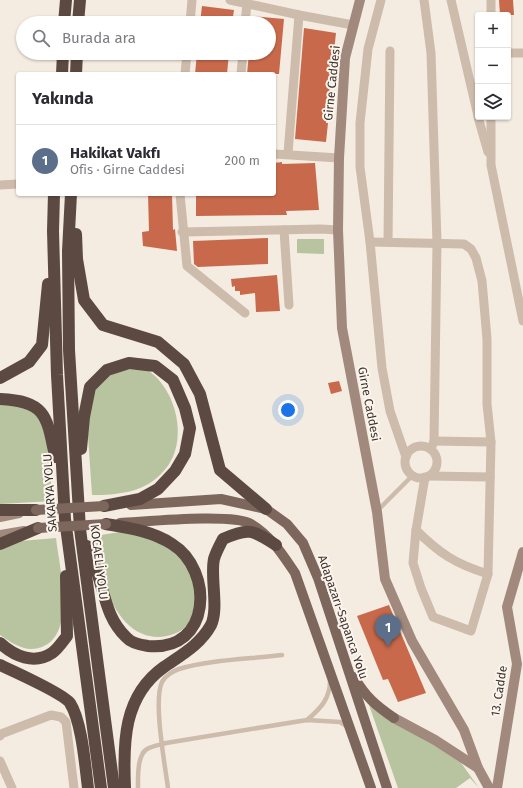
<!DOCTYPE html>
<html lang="tr">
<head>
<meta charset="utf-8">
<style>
	body { margin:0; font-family:"Fira Sans",sans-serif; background:#f7f7f7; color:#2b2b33 }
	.controls { position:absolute; right:12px; top:12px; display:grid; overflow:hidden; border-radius:4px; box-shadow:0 1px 3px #0004 }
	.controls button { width:36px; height:36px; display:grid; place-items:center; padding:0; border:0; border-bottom:1px solid #e1e1e2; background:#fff; color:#2b2b33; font:20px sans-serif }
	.you { position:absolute; left:288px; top:410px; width:14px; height:14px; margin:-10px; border:3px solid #fff; border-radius:50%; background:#1a73e8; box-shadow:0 0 0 6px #1a73e833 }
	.badge { display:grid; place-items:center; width:26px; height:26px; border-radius:50%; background:#7c3aed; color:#fff; font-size:13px; font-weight:700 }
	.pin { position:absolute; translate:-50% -33px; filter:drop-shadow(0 1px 2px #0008) }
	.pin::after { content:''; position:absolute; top:21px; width:14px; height:12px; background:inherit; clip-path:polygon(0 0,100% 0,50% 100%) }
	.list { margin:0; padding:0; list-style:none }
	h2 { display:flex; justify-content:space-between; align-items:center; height:52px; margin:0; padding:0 16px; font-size:17px }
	h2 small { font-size:13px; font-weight:400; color:#7c7c81 }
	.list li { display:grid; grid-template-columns:26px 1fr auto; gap:12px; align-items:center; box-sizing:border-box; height:72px; padding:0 16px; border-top:1px solid #e1e1e2 }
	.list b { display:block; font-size:15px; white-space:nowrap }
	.list p { margin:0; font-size:13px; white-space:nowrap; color:#7c7c81 }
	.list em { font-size:13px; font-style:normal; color:#7c7c81 }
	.icon { flex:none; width:22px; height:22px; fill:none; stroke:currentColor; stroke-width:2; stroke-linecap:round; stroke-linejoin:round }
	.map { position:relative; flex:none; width:523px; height:788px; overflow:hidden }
	.search { position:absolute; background:#fff; box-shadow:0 1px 3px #0004; left:16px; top:16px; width:260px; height:44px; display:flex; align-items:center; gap:10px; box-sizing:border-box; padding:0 14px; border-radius:22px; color:#7c7c81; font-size:15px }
	.panel { position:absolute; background:#fff; box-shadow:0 1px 3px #0004; left:16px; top:72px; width:260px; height:124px; border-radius:4px }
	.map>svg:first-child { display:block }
	.green { fill:#b8c4a0 }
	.building { fill:#c8694b }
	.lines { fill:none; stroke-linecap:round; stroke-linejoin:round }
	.lane { stroke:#cdbbac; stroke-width:4.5 }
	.street { stroke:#cdbbac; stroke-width:9 }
	.secondary { stroke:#a18a7d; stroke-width:10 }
	.primary { stroke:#7d675c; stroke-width:10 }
	.highway { stroke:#5c4a42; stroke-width:12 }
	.primary-bridge { stroke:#7d675c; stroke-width:10 }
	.labels { text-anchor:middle; stroke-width:4; stroke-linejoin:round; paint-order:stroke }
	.street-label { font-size:12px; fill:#3b302b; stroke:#fbf5ee }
</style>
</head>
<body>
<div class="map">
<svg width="523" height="788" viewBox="0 0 523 788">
	<rect width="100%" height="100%" fill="#f4ebe1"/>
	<!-- green -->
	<g class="green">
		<path d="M297 239H324V254L297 253Z"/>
		<path d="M146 369C178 389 191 446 161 474 143 493 116 495 92 495L88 436 89 401 105 370Z"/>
		<path d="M3 401 37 413 46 436 53 501 0 504V402Z"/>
		<path d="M127 531C133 532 140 532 146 534 150 535 183 556 186 560 188 563 189 568 190 572 195 589 199 608 188 624 182 632 169 637 158 637 113 636 99 572 94 536Z"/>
		<path d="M56 538C59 566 77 634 42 647 26 653 13 644 0 635V547L9 542Z"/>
		<path d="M368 702 391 718 459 760 479 788 470 778 456 788H398Z"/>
	</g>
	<!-- building -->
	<g class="building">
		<path d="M499 0H513L514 15H500Z"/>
		<path d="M202 6 234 10 232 23H200Z"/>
		<path d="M252 16 284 19 279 74H247L249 53H269L270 23H251Z"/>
		<path d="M304 28 336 33 326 123H328L326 142 295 139Z"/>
		<path d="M197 53H229L227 74H195Z"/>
		<path d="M282 162V164L315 163 319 210 286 211 287 215 196 216V194H274V163Z"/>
		<path d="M148 194H172L173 230 175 229 177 251 143 246 142 232 149 231Z"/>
		<path d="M268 238V264L198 267 194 264 193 241Z"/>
		<path d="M277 275 280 311 256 312 255 293 240 295V291H235V286L232 287 231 279Z"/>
		<path d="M339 381 342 391 331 394 328 383Z"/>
		<path d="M389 605 426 693 398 702 388 679 383 680 357 616Z"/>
	</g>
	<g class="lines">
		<!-- lane -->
		<g class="lane">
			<path d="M378 510 413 475"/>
			<path d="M307 720C320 709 330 699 330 681"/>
			<path d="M138 788C138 777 137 755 147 749 152 746 160 745 166 743L307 720 340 722 348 727"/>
			<path d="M168 788C165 765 153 701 162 682 165 676 173 671 179 669 208 660 250 659 282 655"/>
		</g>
		<!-- street -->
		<g class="street">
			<path d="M230 0 299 15 353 25"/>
			<path d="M381 0 368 49 360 123V167L370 242 382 368 390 411 406 457"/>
			<path d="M424 0 431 53 437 243 434 441 431 449"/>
			<path d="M451 0 478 116"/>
			<path d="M491 15V0"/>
			<path d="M190 23 192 0"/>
			<path d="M245 23 247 4"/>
			<path d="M508 53H523"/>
			<path d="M185 74 187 53"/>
			<path d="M241 74 243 53"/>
			<path d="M478 117 488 152"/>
			<path d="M491 117V165L523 321"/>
			<path d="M288 153 299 15"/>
			<path d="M274 154 339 158"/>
			<path d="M0 185 18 184"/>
			<path d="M180 194 187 266 245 313"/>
			<path d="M284 230 289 305"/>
			<path d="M182 232 320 229 338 230"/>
			<path d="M370 242 464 244 471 249 476 258 482 281 487 339V404L491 442 488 574 471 631 433 617 421 588 413 563 416 530 425 477"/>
			<path d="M388 242 390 51"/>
			<path d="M434 441 491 442"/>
			<circle cx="421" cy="462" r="16"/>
			<path d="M429 476 490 477"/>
			<path d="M416 530C440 554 456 564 488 574"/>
			<path d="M0 736 1 734 51 715 61 717 66 722 74 788"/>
			<path d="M0 761 12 788"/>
		</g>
		<!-- secondary -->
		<g class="secondary">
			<path d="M360 0 345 58 339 158 338 230 342 328 377 512 385 579 412 641 464 730 478 768 489 788"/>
			<path d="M0 517 19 513"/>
			<path d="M0 535 24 531"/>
			<path d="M394 718 435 740 478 768"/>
			<path d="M497 788 517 664 507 607 523 552"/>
		</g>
		<!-- primary -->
		<g class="primary">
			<path d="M131 505 221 499 266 509 287 524 303 543 318 578 387 788"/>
			<path d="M120 523C144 522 233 513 251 524 271 536 282 554 295 573L371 788"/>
			<path d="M354 677C366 697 375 705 394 718"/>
		</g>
		<!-- highway -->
		<g class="highway">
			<path d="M64 23 66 0"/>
			<path d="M78 23 80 0"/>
			<path d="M62 74 63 53"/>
			<path d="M76 74 77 53"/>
			<path d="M54 194 53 231 57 375 65 519 101 788"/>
			<path d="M71 194 68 251 69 350 80 529 114 788"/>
			<path d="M76 234 77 259 84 300 103 325 158 342 184 364 200 394 220 470 266 509"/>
			<path d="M0 378 29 362 42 345 48 284"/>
			<path d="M0 399C46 401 47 416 55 457"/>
			<path d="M81 449 84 417 90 387 107 370 129 363 155 366 173 380 185 408 190 428 185 454 175 471 158 489 140 499 104 506"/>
			<path d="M0 510H36"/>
			<path d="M0 544 38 528"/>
			<path d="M87 546C90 555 94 563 97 572 105 595 107 619 126 637 131 643 141 645 148 646 212 652 214 570 172 544 152 531 129 528 106 524"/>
			<path d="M0 643C14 656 34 665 52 653 58 649 63 641 67 636L66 576"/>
			<path d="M0 665C13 671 64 694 70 703 82 722 85 765 88 788"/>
			<path d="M125 788C123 743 123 696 164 667 181 655 200 645 211 625 219 609 210 576 214 559 216 552 220 545 223 539 249 527 253 530 276 545"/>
		</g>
		<!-- primary-bridge -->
		<g class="primary-bridge">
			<path d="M36 510 104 506"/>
			<path d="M38 528 106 524"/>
		</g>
	</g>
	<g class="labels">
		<!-- street labels -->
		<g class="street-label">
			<text transform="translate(332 83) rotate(-84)" y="4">Girne Caddesi</text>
			<text transform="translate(369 404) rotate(79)" y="4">Girne Caddesi</text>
			<text transform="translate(50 493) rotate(-94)" y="4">SAKARYA YOLU</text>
			<text transform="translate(99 562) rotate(83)" y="4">KOCAELİ YOLU</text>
			<text transform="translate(343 617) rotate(71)" y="4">Adapazarı-Sapanca Yolu</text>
			<text transform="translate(499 691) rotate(-81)" y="4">13. Cadde</text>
		</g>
	</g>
</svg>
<div class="controls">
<button>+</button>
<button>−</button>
<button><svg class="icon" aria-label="layers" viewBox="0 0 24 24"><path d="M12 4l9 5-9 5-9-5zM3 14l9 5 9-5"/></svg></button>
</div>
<div class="you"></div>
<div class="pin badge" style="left:388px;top:647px;background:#5c6f8a">1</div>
<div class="search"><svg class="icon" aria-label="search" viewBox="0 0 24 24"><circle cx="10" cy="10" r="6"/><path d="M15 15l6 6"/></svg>Burada ara</div>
<section class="panel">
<h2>Yakında<small></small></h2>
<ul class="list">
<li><span class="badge" style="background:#5c6f8a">1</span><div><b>Hakikat Vakfı</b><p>Ofis · Girne Caddesi</p></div><em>200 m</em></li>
</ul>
</section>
</div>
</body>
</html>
